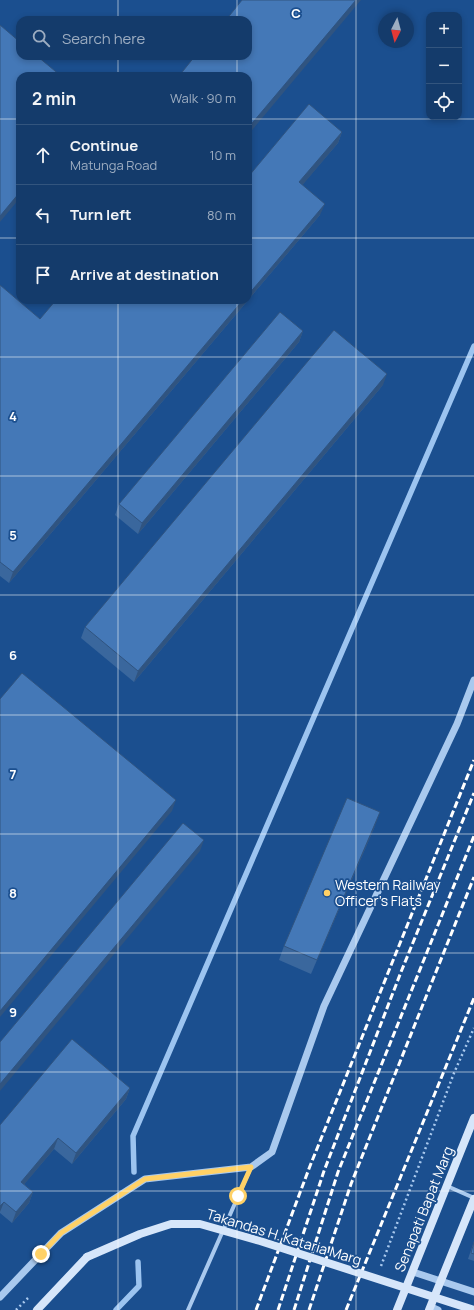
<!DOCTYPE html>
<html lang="en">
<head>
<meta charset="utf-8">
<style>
	body { margin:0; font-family:Manrope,sans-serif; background:#1d4271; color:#f1f3f6 }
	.controls { position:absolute; right:12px; top:12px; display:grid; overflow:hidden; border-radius:8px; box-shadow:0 2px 6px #0003 }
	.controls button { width:36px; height:36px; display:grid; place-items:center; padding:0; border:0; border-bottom:1px solid #33557e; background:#143b6b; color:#f1f3f6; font:20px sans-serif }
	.compass { position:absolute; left:378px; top:12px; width:36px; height:36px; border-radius:50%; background:#143b6b; box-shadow:0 2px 6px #0003; rotate:186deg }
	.stop { position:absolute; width:12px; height:12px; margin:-9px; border:3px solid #ffd166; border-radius:50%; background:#fff }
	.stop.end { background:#ffd166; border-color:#fff; box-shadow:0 1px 4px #0008 }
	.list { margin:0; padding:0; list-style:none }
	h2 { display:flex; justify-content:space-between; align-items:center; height:52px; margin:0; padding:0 16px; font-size:17px }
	h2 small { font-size:13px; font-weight:400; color:#9dadc1 }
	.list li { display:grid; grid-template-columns:26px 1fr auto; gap:12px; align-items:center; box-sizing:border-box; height:60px; padding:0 16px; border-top:1px solid #33557e }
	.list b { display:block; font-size:15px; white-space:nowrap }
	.list p { margin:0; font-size:13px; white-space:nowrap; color:#9dadc1 }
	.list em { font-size:13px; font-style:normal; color:#9dadc1 }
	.icon { flex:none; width:22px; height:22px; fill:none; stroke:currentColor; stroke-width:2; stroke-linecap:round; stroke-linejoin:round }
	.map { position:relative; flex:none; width:474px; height:1310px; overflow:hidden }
	.search { position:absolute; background:#143b6b; box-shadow:0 2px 6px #0003; left:16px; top:16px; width:236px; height:44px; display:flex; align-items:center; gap:10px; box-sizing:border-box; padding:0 14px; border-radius:12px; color:#9dadc1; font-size:15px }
	.panel { position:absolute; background:#143b6b; box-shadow:0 2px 6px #0003; left:16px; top:72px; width:236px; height:232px; border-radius:12px }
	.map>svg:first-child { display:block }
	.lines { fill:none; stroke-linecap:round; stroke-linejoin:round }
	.stream { stroke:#9cc4f0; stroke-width:5.5 }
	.path { stroke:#a9c9ee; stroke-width:2.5; stroke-dasharray:2 3; stroke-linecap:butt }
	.minor { stroke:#a9c9ee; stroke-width:4 }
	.tertiary { stroke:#a9c9ee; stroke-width:7 }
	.secondary { stroke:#d6e6fa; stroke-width:8 }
	.rail { stroke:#fff; stroke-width:3; stroke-dasharray:7 3; stroke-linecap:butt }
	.secondary-bridge { stroke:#d6e6fa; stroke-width:8 }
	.wall { fill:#3a679d }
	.shaded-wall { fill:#305480 }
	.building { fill:#4478b7; stroke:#305480 }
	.route { stroke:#ffd166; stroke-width:5 }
	.grid { fill:none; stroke:#fff; stroke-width:1; stroke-opacity:0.55 }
	.poi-dot { fill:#ffd166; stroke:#1b4f8f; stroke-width:1.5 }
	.labels { text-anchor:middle; stroke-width:3.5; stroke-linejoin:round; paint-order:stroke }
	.poi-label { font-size:14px; fill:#fff; stroke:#1b4f8f; text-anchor:start }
	.street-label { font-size:14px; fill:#fff; stroke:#1b4f8f }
	.grid-label { font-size:13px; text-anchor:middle; font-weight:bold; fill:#fff; stroke:#1b4f8f; stroke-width:3.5; stroke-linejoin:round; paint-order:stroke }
</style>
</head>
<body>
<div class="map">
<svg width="474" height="1310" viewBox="0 0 474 1310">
	<rect width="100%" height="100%" fill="#1b4f8f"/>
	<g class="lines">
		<!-- stream -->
		<g class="stream">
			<path d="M134 1172 133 1136 474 346"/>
			<path d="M116 1310 139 1286 138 1262"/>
		</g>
		<!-- path -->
		<g class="path">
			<path d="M381 1266 454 1073 474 1028"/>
			<path d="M16 1310 28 1298"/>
		</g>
		<!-- minor -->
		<g class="minor">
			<path d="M447 1186 474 1198"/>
			<path d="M188 1310 251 1167"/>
		</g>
		<!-- tertiary -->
		<g class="tertiary">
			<path d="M413 1272 474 1292"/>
			<path d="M0 1297 61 1233 145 1179 251 1167 272 1152 324 1006 457 724 474 680"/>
			<path d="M431 1307 438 1310"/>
		</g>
		<!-- secondary -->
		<g class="secondary">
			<path d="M37 1310 87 1257"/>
			<path d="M397 1310 474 1118"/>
			<path d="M429 1310 474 1199"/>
		</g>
		<!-- rail -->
		<g class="rail">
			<path d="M256 1310 310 1166 474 760"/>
			<path d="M278 1310 324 1171 401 972 474 793"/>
			<path d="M294 1310 338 1172 474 836"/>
			<path d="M309 1310 351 1184 474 877"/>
			<path d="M346 1310 474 998"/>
		</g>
		<!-- secondary-bridge -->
		<path class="secondary-bridge" d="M87 1257 140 1234 171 1224H200L260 1241 474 1310"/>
	</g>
	<!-- wall -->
	<g class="wall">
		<path d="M342 132 338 143 302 185 320 215 9 583 0 576V285L40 319 248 300V177Z"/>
		<path d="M303 331 299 342 138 534 115 515 119 504Z"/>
		<path d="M383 385 134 682 81 638 85 627Z"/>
		<path d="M375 826 311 974 279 960 284 946Z"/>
		<path d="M130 1088 126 1099 72 1164 54 1149 24 1184 33 1192 29 1203 12 1223 0 1213V1125Z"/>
		<path d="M474 1241V1261L468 1259Z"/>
	</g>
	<!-- shaded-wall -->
	<g class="shaded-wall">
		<path d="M356 0H361L248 135V128Z"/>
		<path d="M342 132 338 143 295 194 299 182Z"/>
		<path d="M20 192V198L0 222V216Z"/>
		<path d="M325 204 320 215 9 583 13 572 243 300H248V295Z"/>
		<path d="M303 331 299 342 138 534 142 523Z"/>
		<path d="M387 374 383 385 134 682 138 671Z"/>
		<path d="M176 800 172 811 0 1017V1011Z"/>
		<path d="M380 812 375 826 311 974 317 960Z"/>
		<path d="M204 840 200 851 0 1091V1084Z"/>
		<path d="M130 1088 126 1099 72 1164 76 1153Z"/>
		<path d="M58 1138 54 1149 17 1193 21 1182Z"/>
		<path d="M33 1192 29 1203 12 1223 16 1212Z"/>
		<path d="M4 1202 0 1212V1206Z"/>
	</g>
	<!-- building -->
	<g class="building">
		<path d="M242 0H356L248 128V76H179L195 56H248V20H226Z"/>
		<path d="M0 25 20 42V56H37L61 76H20V192L0 216Z"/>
		<path d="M309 104 342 132 299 182 325 204 248 295V177Z"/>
		<path d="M0 285 40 319 56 300H243L13 572 0 562Z"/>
		<path d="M280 312 303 331 142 523 119 504Z"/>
		<path d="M334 330 387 374 138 671 85 627Z"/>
		<path d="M22 673 176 800 0 1011V699Z"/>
		<path d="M347 798 380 812 317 960 284 946Z"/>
		<path d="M183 823 204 840 0 1084V1042Z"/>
		<path d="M72 1039 130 1088 76 1153 58 1138 21 1182 33 1192 16 1212 4 1202 0 1206V1125Z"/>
		<path d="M474 1242V1254L471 1253Z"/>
	</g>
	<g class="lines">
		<!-- route -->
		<path class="route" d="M41 1254 61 1233 145 1179 251 1167 238 1196"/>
	</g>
	<!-- grid -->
	<path class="grid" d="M118 0V20M237 0V20M356 0V1310M118 56V76M237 56V76M0 119H20M248 119H474M0 238H20M248 238H474M118 300V1310M237 300V1310M0 357H474M0 476H474M0 595H474M0 715H474M0 834H474M0 953H474M0 1072H474M0 1191H474"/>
	<!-- markers -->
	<circle class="poi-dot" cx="327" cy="893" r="4"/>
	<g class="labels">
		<!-- poi labels -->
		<g class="poi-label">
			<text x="335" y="890">Western Railway<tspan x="335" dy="16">Officer's Flats</tspan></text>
		</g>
		<!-- street labels -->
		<g class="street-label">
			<text transform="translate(424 1209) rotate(-68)" y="5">Senapati Bapat Marg</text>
			<text transform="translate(284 1237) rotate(17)" y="5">Takandas H. Kataria Marg</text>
		</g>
	</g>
	<g class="grid-label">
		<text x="296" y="18">C</text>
		<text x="13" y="421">4</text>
		<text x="13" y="540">5</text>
		<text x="13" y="660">6</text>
		<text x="13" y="779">7</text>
		<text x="13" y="898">8</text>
		<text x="13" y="1017">9</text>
	</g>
</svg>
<div class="controls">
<button>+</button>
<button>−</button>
<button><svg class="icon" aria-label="locate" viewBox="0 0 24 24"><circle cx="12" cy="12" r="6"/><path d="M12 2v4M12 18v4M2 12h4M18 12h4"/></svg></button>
</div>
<svg class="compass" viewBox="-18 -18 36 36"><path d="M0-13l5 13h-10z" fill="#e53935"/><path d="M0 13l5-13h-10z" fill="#9dadc1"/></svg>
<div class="stop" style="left:238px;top:1196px"></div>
<div class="stop end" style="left:41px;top:1254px"></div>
<div class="search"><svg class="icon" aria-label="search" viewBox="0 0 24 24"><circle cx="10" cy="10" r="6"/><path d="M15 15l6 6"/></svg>Search here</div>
<section class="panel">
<h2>2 min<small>Walk · 90 m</small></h2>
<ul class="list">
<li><svg class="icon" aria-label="ahead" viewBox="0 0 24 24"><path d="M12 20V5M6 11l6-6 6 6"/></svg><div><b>Continue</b><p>Matunga Road</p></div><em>10 m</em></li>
<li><svg class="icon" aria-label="left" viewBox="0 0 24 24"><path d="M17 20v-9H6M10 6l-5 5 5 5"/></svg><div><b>Turn left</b></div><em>80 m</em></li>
<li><svg class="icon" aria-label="arrive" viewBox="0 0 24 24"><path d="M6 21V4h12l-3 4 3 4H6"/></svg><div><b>Arrive at destination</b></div></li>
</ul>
</section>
</div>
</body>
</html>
